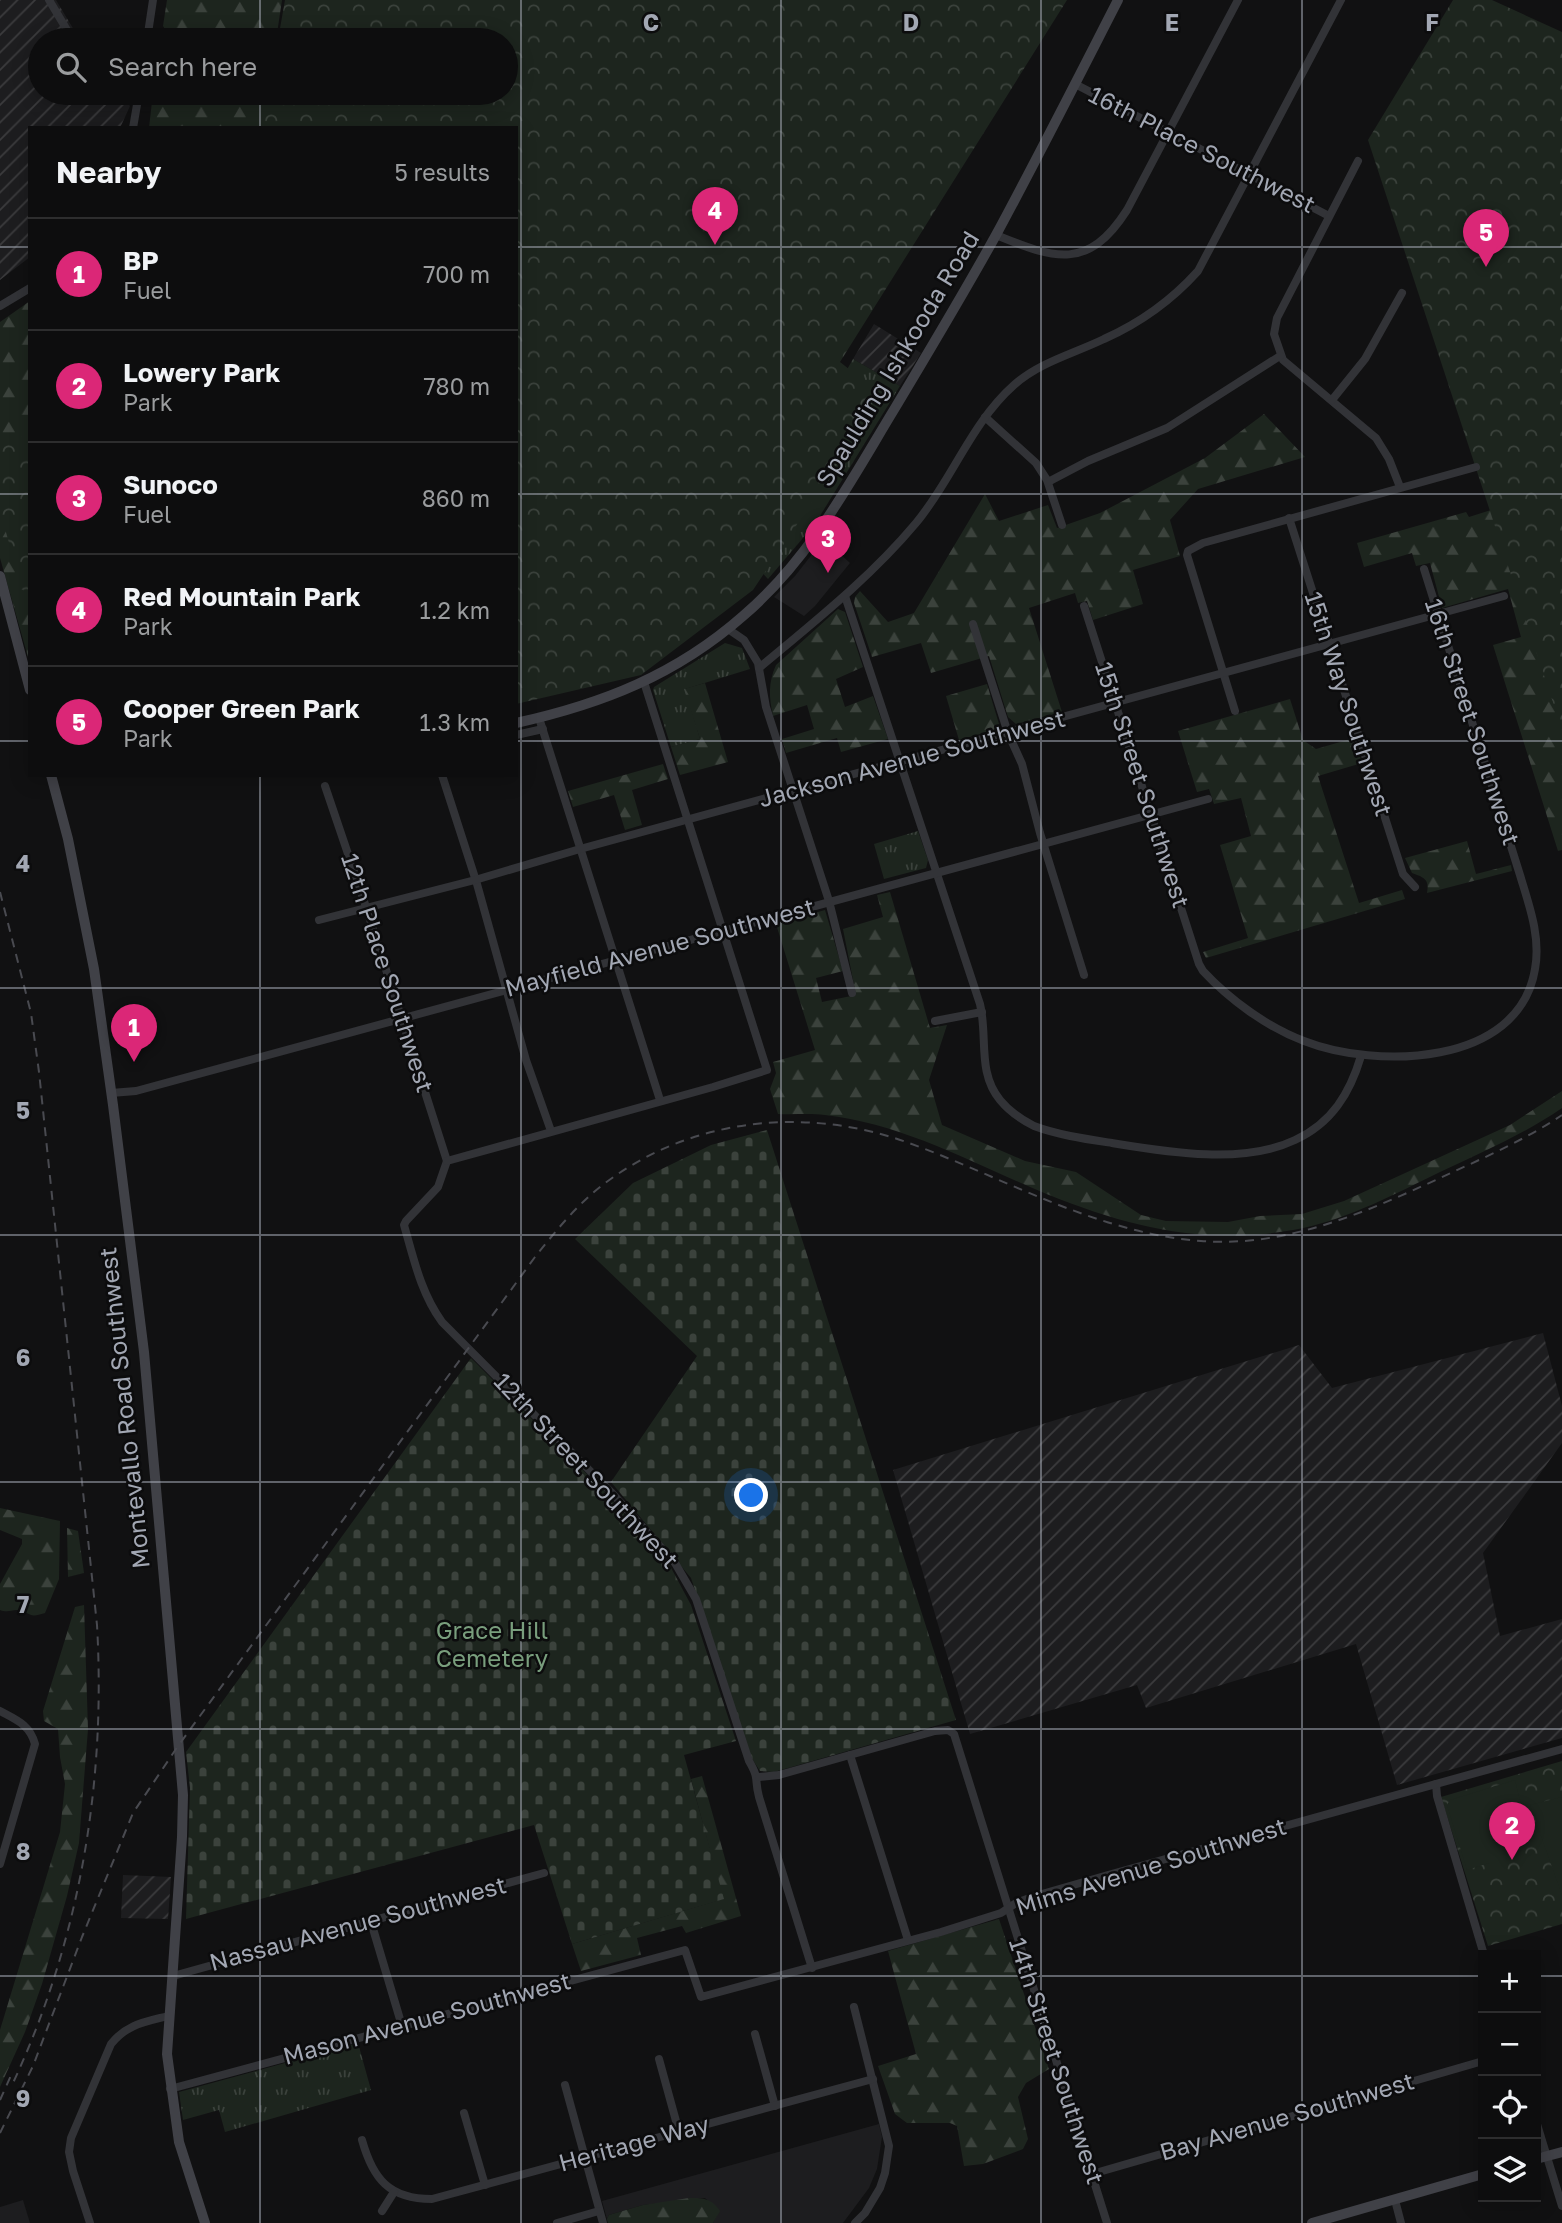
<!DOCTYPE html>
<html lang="en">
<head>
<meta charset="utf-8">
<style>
	body { margin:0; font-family:"Golos Text",sans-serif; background:#161617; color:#f1f3f6 }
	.controls { position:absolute; right:21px; bottom:21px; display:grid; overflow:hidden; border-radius:0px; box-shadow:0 4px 18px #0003 }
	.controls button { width:63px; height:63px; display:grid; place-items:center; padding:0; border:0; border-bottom:2px solid #2d2d2e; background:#0d0d0e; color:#f1f3f6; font:35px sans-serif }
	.you { position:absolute; left:752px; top:1496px; width:24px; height:24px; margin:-18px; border:5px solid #fff; border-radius:50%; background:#1a73e8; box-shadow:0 0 0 10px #1a73e833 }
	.badge { display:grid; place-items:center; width:46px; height:46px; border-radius:50%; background:#db2777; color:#fff; font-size:23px; font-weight:700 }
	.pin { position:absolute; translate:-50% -58px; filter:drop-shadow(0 2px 4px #0008) }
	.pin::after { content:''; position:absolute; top:37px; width:24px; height:21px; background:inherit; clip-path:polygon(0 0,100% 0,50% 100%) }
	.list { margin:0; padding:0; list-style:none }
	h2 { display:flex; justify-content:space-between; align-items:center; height:91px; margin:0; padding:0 28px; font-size:30px }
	h2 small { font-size:23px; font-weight:400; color:#9a9c9e }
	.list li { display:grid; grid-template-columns:46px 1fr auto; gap:21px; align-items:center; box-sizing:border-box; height:112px; padding:0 28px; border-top:2px solid #2d2d2e }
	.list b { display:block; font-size:26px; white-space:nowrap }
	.list p { margin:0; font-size:23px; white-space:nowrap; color:#9a9c9e }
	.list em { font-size:23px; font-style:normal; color:#9a9c9e }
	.icon { flex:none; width:38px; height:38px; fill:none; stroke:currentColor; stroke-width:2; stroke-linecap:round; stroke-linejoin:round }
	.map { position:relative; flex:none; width:1562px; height:2223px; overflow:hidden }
	.search { position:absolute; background:#0d0d0e; box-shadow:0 4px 18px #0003; left:28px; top:28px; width:490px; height:77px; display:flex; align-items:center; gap:18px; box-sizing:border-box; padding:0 24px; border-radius:38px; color:#9a9c9e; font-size:26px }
	.panel { position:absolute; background:#0d0d0e; box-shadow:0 4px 18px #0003; left:28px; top:126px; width:490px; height:651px; border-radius:0px }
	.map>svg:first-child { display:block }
	.built { fill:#1d1d1f }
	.industrial { fill:url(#industrial-furrows) }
	.grass { fill:url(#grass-tufts) }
	.forest { fill:url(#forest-firs) }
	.cemetery { fill:url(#cemetery-stones) }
	.park { fill:url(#park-crowns) }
	.pitch { fill:#1d251e }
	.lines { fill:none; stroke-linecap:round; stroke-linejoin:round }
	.street { stroke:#323337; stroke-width:8 }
	.secondary { stroke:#404147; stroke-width:10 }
	.rail { stroke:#494a50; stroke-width:2; stroke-dasharray:9 7; stroke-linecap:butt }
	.grid { fill:none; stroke:#a2a7b3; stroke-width:2; stroke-opacity:0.55 }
	.labels { text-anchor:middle; stroke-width:5; stroke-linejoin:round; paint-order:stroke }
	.street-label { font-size:24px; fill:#a2a7b3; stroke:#0c0c0d }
	.park-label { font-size:24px; fill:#799e7d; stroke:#0c0c0d }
	.grid-label { font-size:23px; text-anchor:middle; font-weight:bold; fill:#a2a7b3; stroke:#0c0c0d; stroke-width:5; stroke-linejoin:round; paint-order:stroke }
</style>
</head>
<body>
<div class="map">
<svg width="1562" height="2223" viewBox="0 0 1562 2223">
	<defs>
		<pattern id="industrial-furrows" width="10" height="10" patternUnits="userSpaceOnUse" patternTransform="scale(1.75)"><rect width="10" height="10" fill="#1d1d1f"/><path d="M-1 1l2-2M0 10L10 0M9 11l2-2" fill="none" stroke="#3b3b3d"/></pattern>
		<pattern id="grass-tufts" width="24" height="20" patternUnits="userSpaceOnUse" patternTransform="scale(1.75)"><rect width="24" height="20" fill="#1d251e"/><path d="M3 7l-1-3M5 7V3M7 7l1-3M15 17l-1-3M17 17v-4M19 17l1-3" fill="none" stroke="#3b423c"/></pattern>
		<pattern id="forest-firs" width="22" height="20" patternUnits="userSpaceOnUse" patternTransform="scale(1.75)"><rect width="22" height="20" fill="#1d251e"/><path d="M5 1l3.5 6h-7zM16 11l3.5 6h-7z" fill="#3b423c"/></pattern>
		<pattern id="cemetery-stones" width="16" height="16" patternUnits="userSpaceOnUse" patternTransform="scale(1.75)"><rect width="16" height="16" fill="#1d251e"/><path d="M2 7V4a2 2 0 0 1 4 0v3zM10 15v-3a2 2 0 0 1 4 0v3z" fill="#3b423c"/></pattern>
		<pattern id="park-crowns" width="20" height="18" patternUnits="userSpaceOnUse" patternTransform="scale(1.75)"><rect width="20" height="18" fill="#1d251e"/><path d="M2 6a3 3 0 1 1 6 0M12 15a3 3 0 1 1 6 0" fill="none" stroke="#3b423c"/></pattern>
	</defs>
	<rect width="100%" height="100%" fill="#111112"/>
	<!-- built -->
	<g class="built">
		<path d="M824 539 850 563 815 606 804 616 774 597 795 576Z"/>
		<path d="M879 2124 882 2137 877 2169 869 2188 843 2223H713L719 2211 705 2198 643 2205 609 2215 607 2219 602 2201Z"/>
		<path d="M23 2200 30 2223H0V2207Z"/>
	</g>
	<!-- industrial -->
	<g class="industrial">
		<path d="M0 0H56L80 40H40V93H120L130 106 120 128H30V257L0 280Z"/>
		<path d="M874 324 921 353 900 386 853 359Z"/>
		<path d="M1543 1333 1562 1406V1443L1483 1553 1500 1636 1562 1619V1738L1397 1785 1356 1644 1146 1708 1137 1685 970 1734 893 1470 1299 1345 1332 1388Z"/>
		<path d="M123 1875 171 1877 168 1919 121 1918Z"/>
	</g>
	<!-- grass -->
	<g class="grass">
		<path d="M853 359 900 386 815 524 768 579 746 555 782 484Z"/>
		<path d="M725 643 742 648 750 669 685 689 700 739 671 747 653 690 654 687Z"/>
		<path d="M918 831 928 860 926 868 884 879 874 844Z"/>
		<path d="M358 2043 371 2090 225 2132 219 2110 183 2120 179 2092Z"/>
	</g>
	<!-- forest -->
	<g class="forest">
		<path d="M167 0H282L276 40H167L166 31 163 26Z"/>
		<path d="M153 93H267L262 128H149Z"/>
		<path d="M30 301V664L0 558V322Z"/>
		<path d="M1264 414 1305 457 1198 489 1170 520 1180 556 1133 570 1143 604 1093 620 1087 601 1078 603 1075 593 1029 608 1062 712 1016 724 1008 717 989 656 931 673 921 643 872 657 854 603 855 597 860 591 888 622 914 613 985 494 999 521 1048 505 1057 528 1100 513 1205 458Z"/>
		<path d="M1554 490 1562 681V850L1558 851 1493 645 1521 637 1508 589 1442 608 1430 563 1416 566 1412 553 1364 567 1357 543 1466 512 1469 517Z"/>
		<path d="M838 609 845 612 863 667 836 679 845 707 873 696 888 739 841 752 837 738 786 753 782 739 814 729 807 705 773 716C769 697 768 683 776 665Z"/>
		<path d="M705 683 728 762 680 775 671 747 700 739 684 689Z"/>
		<path d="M987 684 999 724 997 729 959 740 946 696Z"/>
		<path d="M1290 699 1303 740 1316 749 1354 738 1362 763 1318 776 1359 903 1402 890 1405 899 1206 958 1203 952 1248 938 1220 845 1251 836 1241 798 1214 804 1209 789 1197 792 1178 731Z"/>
		<path d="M663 764 668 779 632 790 642 825 625 830 614 795 573 807 568 791Z"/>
		<path d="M1467 841 1476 874 1511 865 1512 871 1427 893C1430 879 1423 877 1412 873L1405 858Z"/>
		<path d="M890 892 930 1028 947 1025 929 1080 942 1125 1025 1161 1076 1172 1141 1215 1166 1221 1228 1222 1260 1216 1302 1214 1344 1201 1510 1125 1562 1091V1108C1524 1134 1481 1153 1440 1172 1397 1193 1350 1218 1303 1228 1212 1247 1134 1229 1049 1195 976 1165 905 1124 825 1115 810 1113 793 1115 778 1114L770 1089 776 1073 773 1062 815 1050 776 924 825 910 843 971 816 978 822 1002 856 995 843 929 883 917 877 895Z"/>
		<path d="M0 1508 60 1521 59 1579 45 1613C27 1619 32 1612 17 1610 10 1610 8 1613 0 1610V1584L22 1544V1539L0 1530Z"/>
		<path d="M67 1528 78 1531 84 1573 68 1577Z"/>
		<path d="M84 1605 88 1729 79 1843 67 1896 42 1984 25 2032 0 2087V2030L60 1832 65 1784 60 1757 58 1729 44 1721 43 1711 75 1607Z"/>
		<path d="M702 1776 741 1916 686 1933 682 1926 637 1938 641 1955 581 1971 572 1944 723 1899 691 1779Z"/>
		<path d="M999 1919 1049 2069 1026 2083 1018 2097 1028 2139 1023 2149 983 2164 964 2166 957 2126 950 2123H907L895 2114 878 2066 916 2054 888 1951Z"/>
		<path d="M689 2198C703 2198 711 2198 720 2211L713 2223H608L607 2219 609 2215 643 2205Z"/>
	</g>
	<!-- cemetery -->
	<g class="cemetery">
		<path d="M767 1130 956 1720 774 1772 760 1771 751 1757 691 1578 611 1482 697 1356 575 1239 633 1183 711 1145Z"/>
		<path d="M471 1358 603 1490 669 1564 691 1605 736 1741 684 1755 724 1899 572 1944 534 1825 186 1919 190 1788 186 1752Z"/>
	</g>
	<!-- park -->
	<g class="park">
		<path d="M285 0H1067L840 362 883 396 753 590 641 675 516 704V128H255L265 93H506V40H278Z"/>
		<path d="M1453 0H1492L1562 32V730L1368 140Z"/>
		<path d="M30 432V614L0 512V448Z"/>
		<path d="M1562 1761V1924L1488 1946 1441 1797Z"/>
	</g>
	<!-- pitch -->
	<g class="pitch">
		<path d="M1515 1780 1523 1813 1522 1841 1489 1863 1467 1870 1447 1805 1450 1800Z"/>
		<path d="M1562 1797V1895L1530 1805Z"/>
	</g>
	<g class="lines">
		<!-- street -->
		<g class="street">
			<path d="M49 0 73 40"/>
			<path d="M147 40 153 0"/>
			<path d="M1075 84 1329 216"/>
			<path d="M133 128 139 93"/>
			<path d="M1358 161 1277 318 1274 334 1283 360 1376 438 1389 459 1400 487"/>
			<path d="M996 235C1055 259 1088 271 1127 210L1238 0"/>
			<path d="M0 306 30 288"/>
			<path d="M1332 400 1365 359 1402 293"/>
			<path d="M985 417 1036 463 1047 480 1062 525"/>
			<path d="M1048 482 1088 461 1167 428 1280 356"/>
			<path d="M1289 518 1403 874 1415 887"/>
			<path d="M845 596 980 1004C988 1037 977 1072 1000 1100 1009 1111 1022 1120 1034 1126 1058 1135 1086 1139 1112 1143 1167 1152 1243 1165 1295 1140 1332 1123 1350 1093 1361 1056"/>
			<path d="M1084 606 1199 964 1203 971C1230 1000 1267 1027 1304 1041 1375 1069 1519 1067 1535 969 1541 937 1529 905 1520 875L1424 569"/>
			<path d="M973 624 1008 733 1022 764 1040 833 1084 975"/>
			<path d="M728 629 744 640 758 663 766 707 829 901 852 993"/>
			<path d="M759 668C814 622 870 578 916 523 952 480 971 423 1014 385 1040 362 1073 354 1104 339 1140 323 1171 301 1198 271L1341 0"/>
			<path d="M1235 711 1187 555 1188 551 1203 543 1476 467"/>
			<path d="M539 718 660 1100"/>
			<path d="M516 735 543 729"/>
			<path d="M442 775 477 884 526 1060 551 1131"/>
			<path d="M325 786 366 907 447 1161"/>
			<path d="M319 920 475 880 580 849 1504 596"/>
			<path d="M935 1021 982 1012"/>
			<path d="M111 1093 136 1091 1208 799"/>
			<path d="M447 1161 438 1187 406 1221 404 1225C414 1260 421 1293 442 1322L611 1492 675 1563 696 1599 749 1761C760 1780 754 1778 759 1797L812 1968"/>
			<path d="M447 1161 713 1087 767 1070 644 682"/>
			<path d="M0 1711C17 1720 30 1725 35 1744L0 1864"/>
			<path d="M850 1755 908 1940"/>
			<path d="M759 1777 779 1775 935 1731 948 1730 954 1734 1107 2223"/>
			<path d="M1436 1784 1437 1796 1484 1955"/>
			<path d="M371 1922 402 2026"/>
			<path d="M173 1976 544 1873"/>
			<path d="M854 2007 889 2146 885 2173 880 2188 865 2213 855 2223"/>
			<path d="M755 2034 775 2106"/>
			<path d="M659 2059 679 2132"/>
			<path d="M565 2085 603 2223"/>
			<path d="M170 2089 685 1950 701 1997 941 1932 1001 1913 1016 1903 1035 1896 1108 1875 1562 1749"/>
			<path d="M464 2113 485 2185"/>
			<path d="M1536 2121 1562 2206"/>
			<path d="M362 2140C373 2179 389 2199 432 2199L873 2079"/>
			<path d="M1092 2174 1483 2061"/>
			<path d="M1395 2200 1401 2223"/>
			<path d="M382 2211 394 2192"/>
			<path d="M90 2223 73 2171 69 2152 71 2138 111 2044C127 2024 145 2022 168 2016"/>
			<path d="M557 2223 599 2211"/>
		</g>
		<!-- secondary -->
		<g class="secondary">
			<path d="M0 576 30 690"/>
			<path d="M516 723C602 704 676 675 743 616 810 559 850 482 895 408 929 351 964 293 996 235 1038 157 1078 78 1118 0"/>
			<path d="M51 775 68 839 94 969 113 1105 144 1352 183 1795 182 1837 167 2054 179 2142 205 2223"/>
			<path d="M1536 2159 1562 2152"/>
			<path d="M1312 2223 1483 2174"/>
		</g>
		<!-- rail -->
		<g class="rail">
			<path d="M0 892 31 1013 39 1072 97 1625C106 1783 80 1939 13 2083"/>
			<path d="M0 2100 13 2071"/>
			<path d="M0 2133 33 2066 82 1937 133 1813 178 1746 535 1257C555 1232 575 1207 600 1187 688 1118 804 1105 909 1143 1005 1178 1096 1233 1201 1241 1290 1248 1373 1209 1453 1172 1490 1155 1528 1138 1562 1115"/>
		</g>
	</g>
	<!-- grid -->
	<path class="grid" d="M260 0V40M521 0V2223M781 0V2223M1041 0V2223M1302 0V2223M260 93V128M0 247H30M516 247H1562M0 494H30M516 494H1562M0 741H30M516 741H1562M260 775V2223M0 988H1562M0 1235H1562M0 1482H1562M0 1729H1562M0 1976H1483M1536 1976H1562"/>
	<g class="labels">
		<!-- street labels -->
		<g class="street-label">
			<text transform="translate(1202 150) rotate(27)" y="8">16th Place Southwest</text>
			<text transform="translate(898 359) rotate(-59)" y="8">Spaulding Ishkooda Road</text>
			<text transform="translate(1348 704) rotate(72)" y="8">15th Way Southwest</text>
			<text transform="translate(1472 722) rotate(72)" y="8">16th Street Southwest</text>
			<text transform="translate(912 759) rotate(-15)" y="8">Jackson Avenue Southwest</text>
			<text transform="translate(1142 785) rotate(72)" y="8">15th Street Southwest</text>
			<text transform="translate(660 948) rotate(-15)" y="8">Mayfield Avenue Southwest</text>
			<text transform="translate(387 973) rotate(72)" y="8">12th Place Southwest</text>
			<text transform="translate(125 1408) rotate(-96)" y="8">Montevallo Road Southwest</text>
			<text transform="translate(586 1471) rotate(47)" y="8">12th Street Southwest</text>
			<text transform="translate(1151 1867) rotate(-17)" y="8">Mims Avenue Southwest</text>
			<text transform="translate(358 1924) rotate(-15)" y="8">Nassau Avenue Southwest</text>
			<text transform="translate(427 2019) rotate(-15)" y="8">Mason Avenue Southwest</text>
			<text transform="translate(1056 2061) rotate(72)" y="8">14th Street Southwest</text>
			<text transform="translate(1287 2117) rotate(-16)" y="8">Bay Avenue Southwest</text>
			<text transform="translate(634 2144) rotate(-15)" y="8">Heritage Way</text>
		</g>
		<!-- park labels -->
		<g class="park-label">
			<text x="492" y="1639">Grace Hill<tspan x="492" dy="28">Cemetery</tspan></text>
		</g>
	</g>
	<g class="grid-label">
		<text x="651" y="31">C</text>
		<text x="911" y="31">D</text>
		<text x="1172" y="31">E</text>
		<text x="1432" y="31">F</text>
		<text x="23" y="872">4</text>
		<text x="23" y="1119">5</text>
		<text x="23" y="1366">6</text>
		<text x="23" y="1613">7</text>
		<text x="23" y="1860">8</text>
		<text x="23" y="2107">9</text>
	</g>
</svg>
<div class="controls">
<button>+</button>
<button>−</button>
<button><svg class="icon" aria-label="locate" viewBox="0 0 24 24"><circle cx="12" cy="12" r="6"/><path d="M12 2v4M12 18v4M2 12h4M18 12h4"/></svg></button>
<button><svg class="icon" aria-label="layers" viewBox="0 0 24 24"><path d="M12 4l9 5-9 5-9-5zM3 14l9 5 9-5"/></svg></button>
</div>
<div class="you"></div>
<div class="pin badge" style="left:134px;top:1062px">1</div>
<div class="pin badge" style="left:1512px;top:1860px">2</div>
<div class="pin badge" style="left:828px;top:573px">3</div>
<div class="pin badge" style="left:715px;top:245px">4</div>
<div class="pin badge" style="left:1486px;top:267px">5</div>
<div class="search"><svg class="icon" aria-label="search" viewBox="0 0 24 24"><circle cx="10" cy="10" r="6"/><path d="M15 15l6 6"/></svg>Search here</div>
<section class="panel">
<h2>Nearby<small>5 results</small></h2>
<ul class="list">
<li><span class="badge">1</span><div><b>BP</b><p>Fuel</p></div><em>700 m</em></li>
<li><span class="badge">2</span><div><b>Lowery Park</b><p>Park</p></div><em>780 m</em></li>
<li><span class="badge">3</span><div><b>Sunoco</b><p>Fuel</p></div><em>860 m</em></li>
<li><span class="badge">4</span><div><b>Red Mountain Park</b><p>Park</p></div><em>1.2 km</em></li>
<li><span class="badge">5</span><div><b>Cooper Green Park</b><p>Park</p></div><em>1.3 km</em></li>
</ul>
</section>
</div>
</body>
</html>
